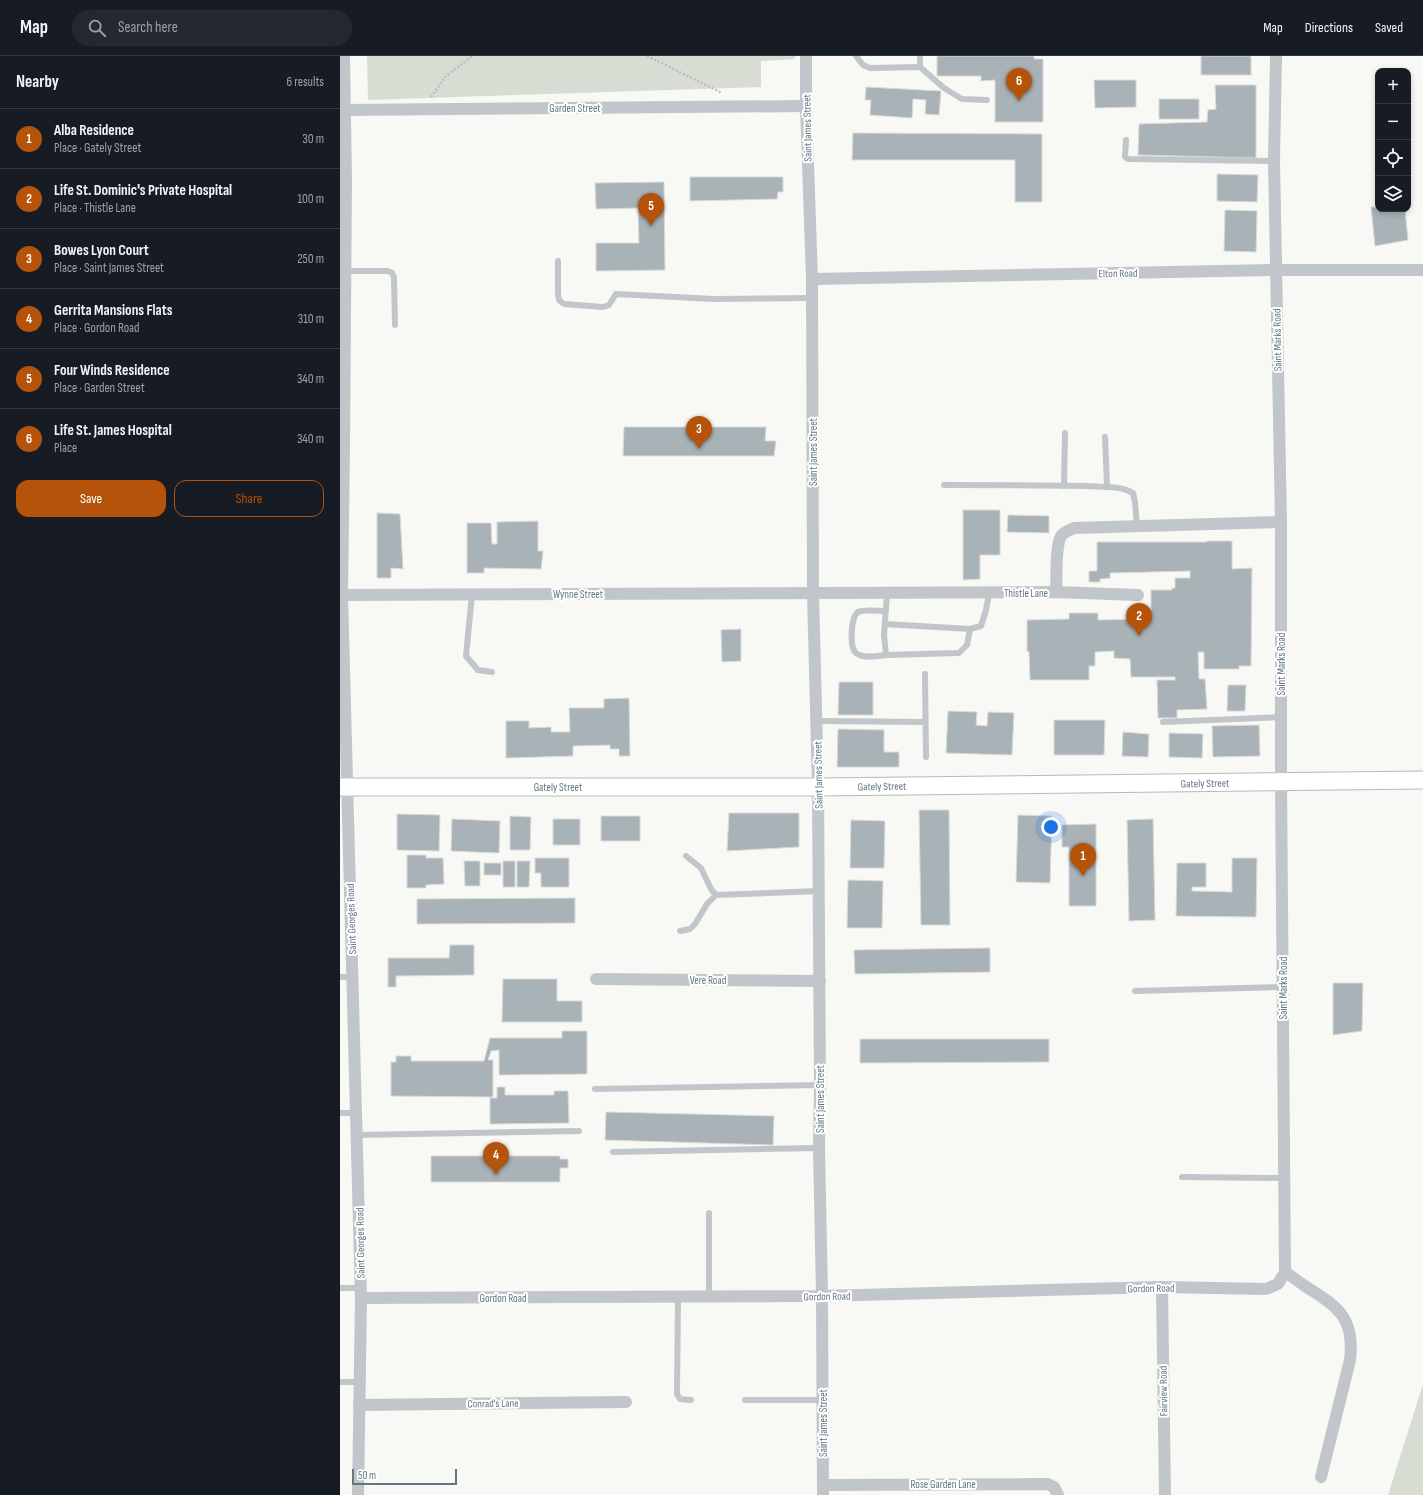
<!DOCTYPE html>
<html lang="en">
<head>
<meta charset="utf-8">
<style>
	body { margin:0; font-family:"Sofia Sans Condensed",sans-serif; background:#242831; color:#f1f3f6 }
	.controls { position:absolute; right:12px; top:12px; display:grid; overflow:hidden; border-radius:8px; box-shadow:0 2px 6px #0003 }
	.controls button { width:36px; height:36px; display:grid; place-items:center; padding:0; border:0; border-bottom:1px solid #363941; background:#171b24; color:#f1f3f6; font:20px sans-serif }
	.scale { position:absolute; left:12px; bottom:10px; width:105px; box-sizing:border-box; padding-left:4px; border:2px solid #637681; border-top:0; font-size:11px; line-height:14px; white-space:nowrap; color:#637681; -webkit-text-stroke:3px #fff; paint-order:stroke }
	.you { position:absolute; left:711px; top:771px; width:14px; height:14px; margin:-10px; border:3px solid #fff; border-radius:50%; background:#1a73e8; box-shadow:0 0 0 6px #1a73e833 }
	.badge { display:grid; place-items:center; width:26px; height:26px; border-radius:50%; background:#b45309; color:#fff; font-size:13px; font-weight:700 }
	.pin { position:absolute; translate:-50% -33px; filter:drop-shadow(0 1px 2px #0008) }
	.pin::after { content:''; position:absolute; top:21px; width:14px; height:12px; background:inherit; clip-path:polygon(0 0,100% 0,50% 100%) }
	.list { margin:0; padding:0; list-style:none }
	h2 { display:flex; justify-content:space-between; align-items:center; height:52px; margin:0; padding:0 16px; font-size:17px }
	h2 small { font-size:13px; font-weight:400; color:#9ea1a6 }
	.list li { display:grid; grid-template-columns:26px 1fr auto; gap:12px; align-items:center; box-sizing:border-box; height:60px; padding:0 16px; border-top:1px solid #363941 }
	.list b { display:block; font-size:15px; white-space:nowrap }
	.list p { margin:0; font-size:13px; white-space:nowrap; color:#9ea1a6 }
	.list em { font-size:13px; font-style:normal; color:#9ea1a6 }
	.actions { display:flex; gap:8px; padding:12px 16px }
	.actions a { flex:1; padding:9px 0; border:1px solid #b45309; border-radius:12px; text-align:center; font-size:14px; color:#b45309 }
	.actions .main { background:#b45309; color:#fff }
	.icon { flex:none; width:22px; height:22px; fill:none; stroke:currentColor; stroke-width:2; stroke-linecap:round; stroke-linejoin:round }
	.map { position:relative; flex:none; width:1083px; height:1439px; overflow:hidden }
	header { display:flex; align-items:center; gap:24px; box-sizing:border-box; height:56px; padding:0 20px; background:#171b24; border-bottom:1px solid #363941 }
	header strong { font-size:19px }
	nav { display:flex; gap:22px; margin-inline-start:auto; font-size:14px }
	.search { width:280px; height:36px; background:#242831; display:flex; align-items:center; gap:10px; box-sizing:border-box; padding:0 14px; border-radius:22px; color:#9ea1a6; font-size:15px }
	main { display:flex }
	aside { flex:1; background:#171b24 }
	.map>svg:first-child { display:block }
	.green { fill:#d8ddd4 }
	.building { fill:#a8b2b7; stroke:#dadad8 }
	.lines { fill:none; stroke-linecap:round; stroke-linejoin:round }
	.secondary-casing { stroke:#b4babe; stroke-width:19 }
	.path { stroke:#b9bdc0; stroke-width:2.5; stroke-dasharray:2 2; stroke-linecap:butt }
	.lane { stroke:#c1c6ca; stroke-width:6 }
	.street { stroke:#c1c6ca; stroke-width:12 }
	.secondary { stroke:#fff; stroke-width:17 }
	.labels { text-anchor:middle; stroke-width:4; stroke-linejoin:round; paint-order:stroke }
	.street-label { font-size:11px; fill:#637681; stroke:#fff }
</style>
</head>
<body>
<header>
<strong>Map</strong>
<div class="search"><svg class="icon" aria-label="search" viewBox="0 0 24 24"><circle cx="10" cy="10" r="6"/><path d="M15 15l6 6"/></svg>Search here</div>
<nav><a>Map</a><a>Directions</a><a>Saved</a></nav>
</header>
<main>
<aside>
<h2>Nearby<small>6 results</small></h2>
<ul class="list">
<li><span class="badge">1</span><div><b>Alba Residence</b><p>Place · Gately Street</p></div><em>30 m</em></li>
<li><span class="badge">2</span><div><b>Life St. Dominic's Private Hospital</b><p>Place · Thistle Lane</p></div><em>100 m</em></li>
<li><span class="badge">3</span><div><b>Bowes Lyon Court</b><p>Place · Saint James Street</p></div><em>250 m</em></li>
<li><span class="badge">4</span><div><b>Gerrita Mansions Flats</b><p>Place · Gordon Road</p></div><em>310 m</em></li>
<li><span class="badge">5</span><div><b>Four Winds Residence</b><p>Place · Garden Street</p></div><em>340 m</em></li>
<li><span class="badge">6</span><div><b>Life St. James Hospital</b><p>Place</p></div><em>340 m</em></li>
</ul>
<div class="actions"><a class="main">Save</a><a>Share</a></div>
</aside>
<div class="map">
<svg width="1083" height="1439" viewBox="0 0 1083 1439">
	<rect width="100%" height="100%" fill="#f8f8f5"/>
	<!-- green -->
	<g class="green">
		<path d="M27 0H455V3L421 5V31L28 44Z"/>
		<path d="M1083 1328V1439H1048Z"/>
	</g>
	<!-- building -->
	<g class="building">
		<path d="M597 0H694V3H703V66H655V24L641 25V20H597Z"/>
		<rect x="861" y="0" width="50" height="19"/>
		<path d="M754 24H796V51L755 52Z"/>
		<path d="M875 29H916V102L798 99 799 68 867 66 868 54 876 53Z"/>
		<path d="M526 31 601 35 599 59 585 58 586 44 573 43 572 62 530 59 531 44H525Z"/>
		<rect x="819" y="43" width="40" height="20"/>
		<path d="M513 77 702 78V146H675V104H512Z"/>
		<path d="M877 118 918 119 917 146 877 145Z"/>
		<path d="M350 121H443V136H438L437 143 350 145Z"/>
		<path d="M324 126 325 214 256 215V187H299L298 152 256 153 255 127Z"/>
		<path d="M1031 151H1038V153H1065L1068 184 1035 190Z"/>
		<path d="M885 154 917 155 916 196 884 195Z"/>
		<path d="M284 371H426L425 385H436L434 400H283Z"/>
		<path d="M623 454H660V499H640V523L623 524Z"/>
		<path d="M37 457 60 458 63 513 51 512V522H37Z"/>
		<path d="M668 459 709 460V477L667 476Z"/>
		<path d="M198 465V495H203L201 513 144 512V517H127V467H151L152 488H157V466Z"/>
		<path d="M867 485H892V513L912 512 911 610H899V613H864V596H858L859 623H865L867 653 837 654V662H818L817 624H835V621H791L790 603 774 602V595L755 596V610H749V624H690L689 596 687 595V564L729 563V557H758V564L811 563V534H832V532H835V522H850V515L770 517V522L760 523V526H749V515H757V486H867Z"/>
		<path d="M401 573V605L382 606 381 574Z"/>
		<path d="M499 626H533V659H498Z"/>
		<path d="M888 629H906L905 655H887Z"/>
		<path d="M289 642 290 700H279V693H270V689L233 690V700L166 702V665H189V672L211 671V676H230L229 652H264V643Z"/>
		<path d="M608 655 637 656 636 669 647 670 648 656 674 657 672 699 606 697Z"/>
		<path d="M714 664H765L764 699H714Z"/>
		<path d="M919 669 920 700 873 701 872 670Z"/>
		<path d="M498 673 544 674V696H559V711H497Z"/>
		<path d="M783 676 809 678 808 701 782 700Z"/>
		<path d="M829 677 863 678 862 702 829 701Z"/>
		<path d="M579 754H609L610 869H581Z"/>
		<path d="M389 757H459V791L387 795Z"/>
		<path d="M57 758 100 759 99 795 57 794Z"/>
		<path d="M678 759 712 760 710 827 676 826Z"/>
		<path d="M170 760 191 761 190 794H170Z"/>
		<rect x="261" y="760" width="39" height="25"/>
		<path d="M112 763 160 765 159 797 111 795Z"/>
		<rect x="213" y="763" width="27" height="26"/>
		<path d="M813 763 815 864 789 865 787 764Z"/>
		<path d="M511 764 545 765 544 812H510Z"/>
		<path d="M756 768V850H729V791H722V769Z"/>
		<path d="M67 799H86V802H103L104 828 86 829V832H67Z"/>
		<path d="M195 802H229V831H201V817H195Z"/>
		<path d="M892 802H917L916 861 836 860 837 807H866V831H852V835L892 836Z"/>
		<path d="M124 805H140V830H125Z"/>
		<rect x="163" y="805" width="12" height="26"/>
		<path d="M177 805H190L189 831H177Z"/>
		<rect x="144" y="807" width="17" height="12"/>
		<path d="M508 824 543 825 542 872H507Z"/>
		<path d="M235 842V867L77 868V843Z"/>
		<path d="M110 889H134V919L56 920V931H48V902H109Z"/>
		<path d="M650 892V916L515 918 514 894Z"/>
		<path d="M163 923H217V945H242V966H162Z"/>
		<path d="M993 927H1023L1022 975 993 979Z"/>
		<path d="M222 975H247V1018L159 1019V994L151 995 148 1004H153V1041L51 1040V1006H56V1000H71V1005H144L150 982H222Z"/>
		<path d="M520 983H709V1006L520 1007Z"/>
		<path d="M157 1031H165V1039H214V1035H228L229 1067 150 1068V1042H157Z"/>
		<path d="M266 1056 434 1060 433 1089 265 1084Z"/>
		<path d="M91 1100H220V1103H228V1112H220V1126H91Z"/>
	</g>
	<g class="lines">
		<!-- secondary casing -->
		<g class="secondary-casing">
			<path id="secondary" d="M0 731H478L1083 724"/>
		</g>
		<!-- path -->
		<g class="path">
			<path d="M307 0 382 37"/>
			<path d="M91 41 106 20 132 0"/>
		</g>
		<!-- lane -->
		<g class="lane">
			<path d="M516 0 523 9 530 12 580 11"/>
			<path d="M580 0V11L604 32 622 43 647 44"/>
			<path d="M786 84 785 101 788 103 934 105"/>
			<path d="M218 205V238L219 244 224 248 263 251 269 249 276 238 374 243 472 242"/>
			<path d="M5 215H48L52 217 54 221 55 269"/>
			<path d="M765 381 767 431"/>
			<path d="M604 429C651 429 698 429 745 430 759 431 780 429 793 437L795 446 797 470"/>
			<path d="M724 430 725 377"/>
			<path d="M547 537 544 579 546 599 619 597 627 589 630 573"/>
			<path d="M132 538 126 600 138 614 152 616"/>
			<path d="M546 555C539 555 523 553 518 556 511 561 509 591 516 597 523 603 537 600 546 599"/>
			<path d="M545 568 630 573 641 570 646 554 649 537"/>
			<path d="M585 618 586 701"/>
			<path d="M477 665 585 666"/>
			<path d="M823 666 942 661"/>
			<path d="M346 800 361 812 371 833 376 839 479 835"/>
			<path d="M340 875 350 873 355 868 367 848 376 839"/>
			<path d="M0 921H13"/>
			<path d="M795 935 942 931"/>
			<path d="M255 1033 480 1029"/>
			<path d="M0 1057H16"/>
			<path d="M17 1079 239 1075"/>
			<path d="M273 1096 479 1092"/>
			<path d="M842 1121 944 1122"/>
			<path d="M369 1157V1241"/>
			<path d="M0 1232H21"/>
			<path d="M338 1241 337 1338 340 1343 351 1344"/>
			<path d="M0 1326H20"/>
			<path d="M405 1344H483"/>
		</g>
		<!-- street -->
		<g class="street">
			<path d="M4 0 6 124 4 392 2 539 21 1242 18 1439"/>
			<path d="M466 0V50L472 223 473 537 478 731 480 1029 479 1092 482 1240 483 1439"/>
			<path d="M4 54 466 50"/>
			<path d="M472 223 936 214H1083"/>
			<path d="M716 536C717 523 715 491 721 480 724 476 729 474 734 472L941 466"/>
			<path d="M2 539 716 536 798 539"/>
			<path d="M256 923 480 925"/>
			<path d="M945 1216C953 1221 960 1227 968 1232 1000 1252 1015 1264 1010 1304L981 1421"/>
			<path d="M822 1231 825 1439"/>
			<path d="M21 1242 482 1240 822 1231 926 1233 938 1228 945 1216 941 726V466L934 105 936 0"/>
			<path d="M19 1349 286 1346"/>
			<path d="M483 1429 708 1428 714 1431 718 1439"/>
		</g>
		<!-- secondary -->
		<use href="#secondary" class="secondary"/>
	</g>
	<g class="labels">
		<!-- street labels -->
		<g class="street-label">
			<text x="235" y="56">Garden Street</text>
			<text transform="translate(467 72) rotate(-91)" y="4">Saint James Street</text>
			<text transform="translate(778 217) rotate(-1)" y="4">Elton Road</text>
			<text transform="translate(937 284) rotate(-91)" y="4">Saint Marks Road</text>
			<text transform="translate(473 396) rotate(-90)" y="4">Saint James Street</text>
			<text x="686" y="541">Thistle Lane</text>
			<text x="238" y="542">Wynne Street</text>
			<text transform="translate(941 608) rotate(-90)" y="4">Saint Marks Road</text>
			<text transform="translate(478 719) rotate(-91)" y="4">Saint James Street</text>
			<text transform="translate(865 727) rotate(-1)" y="4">Gately Street</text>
			<text transform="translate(542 730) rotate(-1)" y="4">Gately Street</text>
			<text x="218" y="735">Gately Street</text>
			<text transform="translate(11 863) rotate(-92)" y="4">Saint Georges Road</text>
			<text x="368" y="928">Vere Road</text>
			<text transform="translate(943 932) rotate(-90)" y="4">Saint Marks Road</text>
			<text transform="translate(480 1043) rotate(-90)" y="4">Saint James Street</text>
			<text transform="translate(20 1187) rotate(-91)" y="4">Saint Georges Road</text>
			<text transform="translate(811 1232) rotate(-1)" y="4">Gordon Road</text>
			<text transform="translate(487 1240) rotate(-1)" y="4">Gordon Road</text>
			<text x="163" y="1246">Gordon Road</text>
			<text transform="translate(823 1335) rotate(-91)" y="4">Fairview Road</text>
			<text transform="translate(153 1347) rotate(-1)" y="4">Conrad's Lane</text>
			<text transform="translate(483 1367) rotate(-90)" y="4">Saint James Street</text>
			<text x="603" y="1432">Rose Garden Lane</text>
		</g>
	</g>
</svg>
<div class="controls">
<button>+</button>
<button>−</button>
<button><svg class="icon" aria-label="locate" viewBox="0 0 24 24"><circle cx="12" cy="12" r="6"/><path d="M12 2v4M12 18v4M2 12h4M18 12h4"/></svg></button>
<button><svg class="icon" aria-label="layers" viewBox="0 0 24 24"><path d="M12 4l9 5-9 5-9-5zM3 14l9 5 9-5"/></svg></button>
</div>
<div class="scale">50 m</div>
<div class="you"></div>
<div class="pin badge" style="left:743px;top:820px">1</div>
<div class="pin badge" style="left:799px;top:580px">2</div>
<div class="pin badge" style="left:359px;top:393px">3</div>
<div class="pin badge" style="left:156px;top:1119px">4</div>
<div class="pin badge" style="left:311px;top:170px">5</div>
<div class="pin badge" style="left:679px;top:45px">6</div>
</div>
</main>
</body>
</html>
